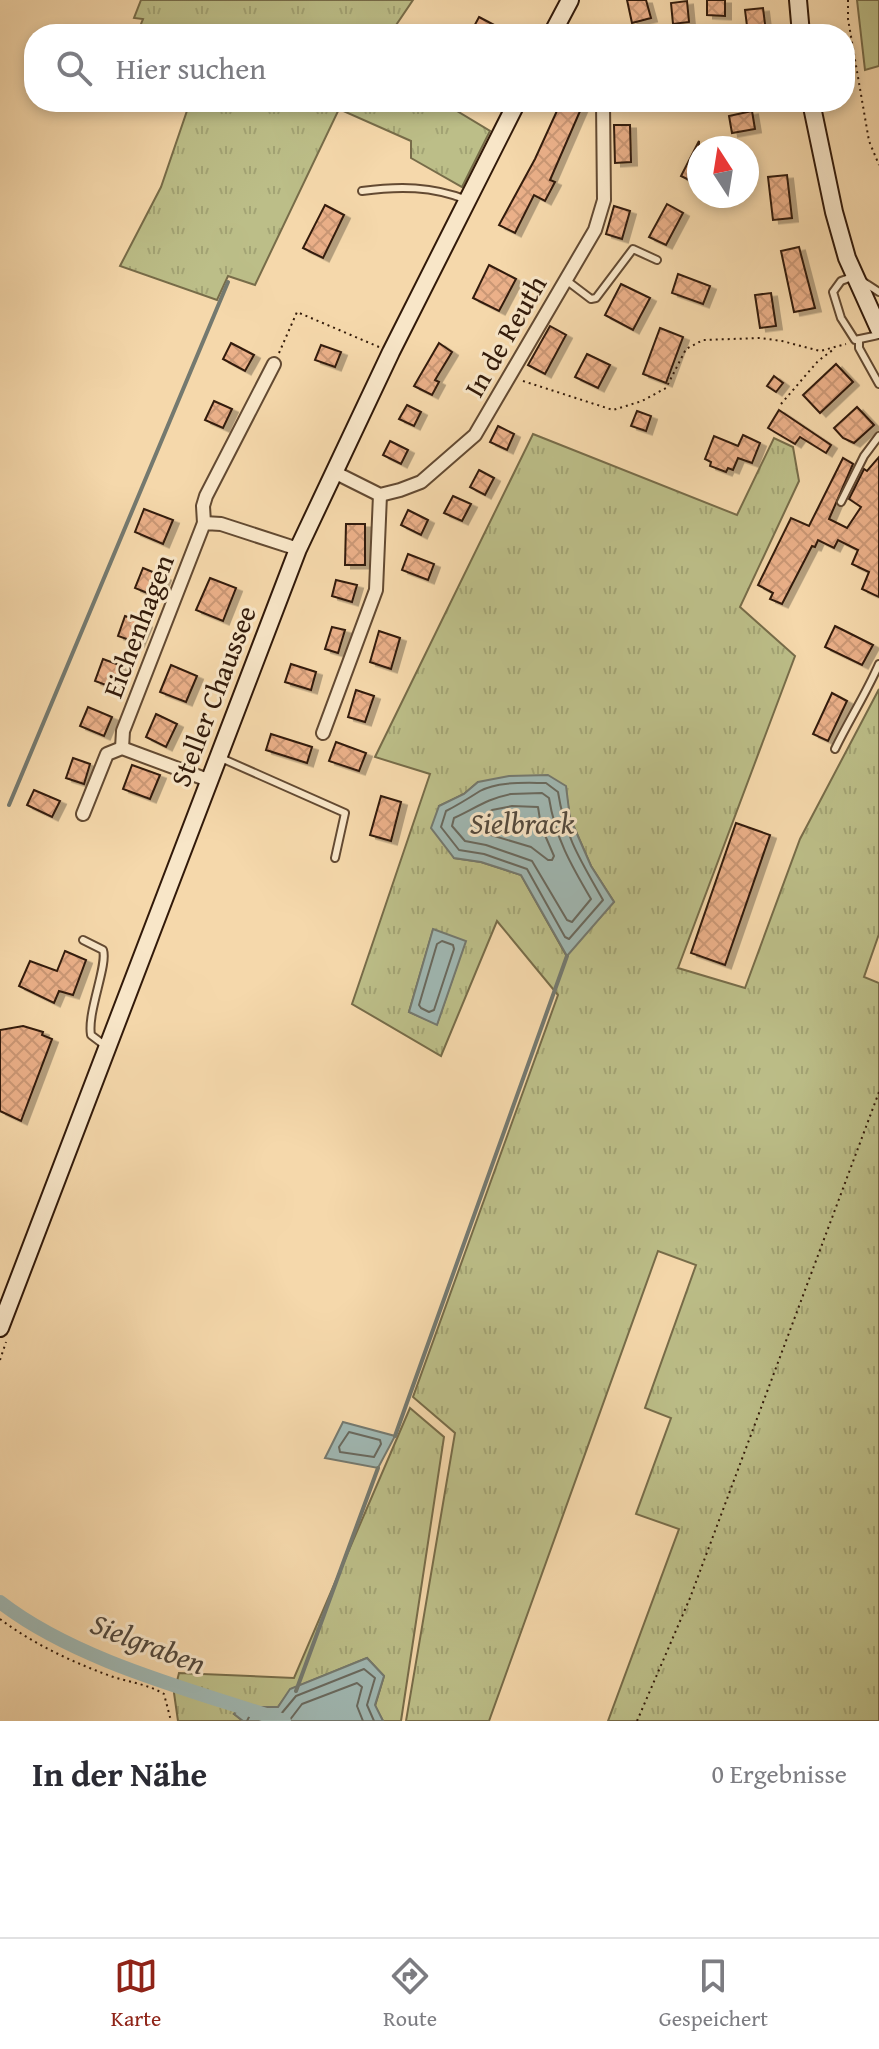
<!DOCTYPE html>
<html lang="de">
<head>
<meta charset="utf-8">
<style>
	body { margin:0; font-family:"Gentium Book Plus",serif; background:#f7f7f7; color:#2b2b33 }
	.compass { position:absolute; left:687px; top:136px; width:72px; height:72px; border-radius:50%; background:#fff; box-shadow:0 4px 12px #0003; rotate:348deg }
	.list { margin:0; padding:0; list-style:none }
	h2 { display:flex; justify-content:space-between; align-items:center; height:104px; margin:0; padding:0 32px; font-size:34px }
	h2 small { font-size:26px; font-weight:400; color:#7c7c81 }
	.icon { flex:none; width:44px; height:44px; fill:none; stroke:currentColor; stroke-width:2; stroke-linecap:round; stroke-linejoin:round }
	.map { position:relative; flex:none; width:879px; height:1721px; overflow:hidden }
	.search { position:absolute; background:#fff; box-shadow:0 4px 12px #0003; left:24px; right:24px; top:24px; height:88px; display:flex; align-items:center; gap:20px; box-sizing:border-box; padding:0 28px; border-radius:32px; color:#7c7c81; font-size:30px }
	.sheet { height:216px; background:#fff }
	nav { display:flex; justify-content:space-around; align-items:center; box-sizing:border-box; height:112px; border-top:2px solid #e1e1e2; background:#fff; font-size:22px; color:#7c7c81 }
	nav a { display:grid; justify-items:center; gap:4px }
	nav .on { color:#8f2418 }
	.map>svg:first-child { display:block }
	.grass { fill:url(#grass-tufts); stroke:#776c49; stroke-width:2; fill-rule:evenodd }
	.park { fill:#bcbe88; stroke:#776c49; stroke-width:2 }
	.water { fill:#a0b8b3; stroke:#74796f; stroke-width:2 }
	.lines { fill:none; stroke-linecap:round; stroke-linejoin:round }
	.shore { stroke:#69695e; stroke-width:2 }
	.stream { stroke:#74796f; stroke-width:4 }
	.canal { stroke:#a0b8b3; stroke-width:14 }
	.building { fill:url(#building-cross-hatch); stroke:#321a0a; stroke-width:2; filter:url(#shadow) }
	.lane-casing { stroke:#634a32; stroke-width:10 }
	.street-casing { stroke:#634a32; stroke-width:16 }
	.secondary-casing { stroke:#321a0a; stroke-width:20 }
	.path { stroke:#321a0a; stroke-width:2; stroke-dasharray:2 4; stroke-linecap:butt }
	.lane { stroke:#f8e6c8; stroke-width:6 }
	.street { stroke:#f8e6c8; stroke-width:12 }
	.secondary { stroke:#f8e6c8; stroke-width:16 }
	.labels { text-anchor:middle; stroke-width:6; stroke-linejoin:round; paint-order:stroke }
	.street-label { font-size:28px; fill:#321a0a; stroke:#f8e6c8 }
	.water-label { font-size:30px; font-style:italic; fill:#53493d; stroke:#f8e6c8 }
</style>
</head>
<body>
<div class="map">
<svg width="879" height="1721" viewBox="0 0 879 1721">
	<defs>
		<pattern id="grass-tufts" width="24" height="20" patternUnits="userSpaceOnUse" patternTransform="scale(2)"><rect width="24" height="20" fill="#bcbe88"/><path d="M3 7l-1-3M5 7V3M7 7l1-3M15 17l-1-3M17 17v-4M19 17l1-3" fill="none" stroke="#a2a374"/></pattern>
		<pattern id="building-cross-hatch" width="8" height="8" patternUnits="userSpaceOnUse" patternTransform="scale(2)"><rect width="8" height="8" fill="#ebb089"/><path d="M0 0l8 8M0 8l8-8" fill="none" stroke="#ca9775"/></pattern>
		<filter id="shadow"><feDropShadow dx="6" dy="3.5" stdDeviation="0" flood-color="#0004"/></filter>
	</defs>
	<rect width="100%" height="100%" fill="#f5d8ab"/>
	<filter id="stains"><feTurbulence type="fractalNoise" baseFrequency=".0025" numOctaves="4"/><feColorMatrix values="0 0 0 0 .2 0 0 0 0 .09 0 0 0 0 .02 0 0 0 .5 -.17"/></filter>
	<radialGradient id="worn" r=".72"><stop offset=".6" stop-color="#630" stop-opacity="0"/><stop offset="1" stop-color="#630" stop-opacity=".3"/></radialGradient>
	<!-- grass -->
	<g class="grass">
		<path d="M141 0H413L390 34H137L143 19 134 18Z"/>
		<path d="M190 102H442L490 131 462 187 411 158V141L339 109 255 285 228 276 217 300 120 266 161 187Z"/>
		<path d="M533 434 737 515 774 438 793 447 799 481 740 607 795 656 678 968 745 988 800 839 879 689V934L864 977 879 983V1721H608L679 1529 636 1514 671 1418 645 1408 696 1265 658 1251 489 1721H406L455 1433 413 1397 558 995 497 921 441 1056 352 1004 430 774 375 757ZM478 782 565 786 570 818 591 866 614 902 566 955 521 875 481 862 454 858 439 806 464 794ZM433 930 465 942 437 1024 409 1012Z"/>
		<path d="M410 1408 444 1437 401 1721H383L375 1706 384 1676 367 1658 291 1689 278 1707H241L234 1714 243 1721H178L174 1693 179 1673 294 1678Z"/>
	</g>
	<!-- park -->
	<path class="park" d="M857 0H879V66L865 70Z"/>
	<!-- water -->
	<g class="water">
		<path d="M548 775 566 786 570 818 591 866 614 902 567 956 521 875 481 862 454 858 431 828 439 806 464 794 478 782 509 776Z"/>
		<path d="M433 929 466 941 437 1025 409 1012Z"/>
		<path d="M343 1422 395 1436 378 1468 325 1458Z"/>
		<path d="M367 1658 384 1676 375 1705 383 1721H243L234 1714 241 1707H278L290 1689Z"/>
	</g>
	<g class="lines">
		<!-- shore -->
		<g class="shore">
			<path d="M546 783 558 792C565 837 581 861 603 900L569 939 565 937 527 869 484 854 459 850 441 827 446 811C458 805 469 798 480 791 498 781 526 783 546 783Z"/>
			<path d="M511 794 542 793 549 798C555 837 571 865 591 899L572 922 567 920 532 861 486 845 465 841 452 826 454 818C476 808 486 799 511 794Z"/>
			<path d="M512 806 538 807 541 826 554 856 552 860H548L531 847 471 829 472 824 492 810Z"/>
			<path d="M442 941 453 945 454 949 434 1010 429 1012 421 1008 419 1005 437 944Z"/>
			<path d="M349 1432 380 1440 381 1444 374 1457 340 1452 339 1447Z"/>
			<path d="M247 1721 250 1715 281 1714 296 1696 364 1669 375 1678 367 1705 374 1721"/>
			<path d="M289 1721 302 1704 357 1683 362 1687 357 1706 363 1721"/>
		</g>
		<!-- stream -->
		<g class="stream">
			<path d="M9 805 228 282"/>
			<path d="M395 1436 567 956"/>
			<path d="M296 1691 378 1468"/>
		</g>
		<!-- canal -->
		<path class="canal" d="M0 1602C76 1661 192 1690 284 1721"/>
	</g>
	<!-- building -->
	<g class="building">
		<path d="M627 0H646L651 18 632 23Z"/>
		<path d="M707 0H725V16L707 15Z"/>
		<path d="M687 1 689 22 673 24 671 3Z"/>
		<path d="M763 8 766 32 748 34 745 10Z"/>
		<path d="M479 17 511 34H470Z"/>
		<path d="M561 102H584L550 180 555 182 545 201 534 195 515 233 499 225 535 159Z"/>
		<path d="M752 111 755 129 732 133 729 116Z"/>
		<path d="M614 125H630L631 162 615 163Z"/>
		<path d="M699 141V185L681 176Z"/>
		<path d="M787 175 792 218 773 220 768 177Z"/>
		<path d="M667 204 683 213 666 245 649 237Z"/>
		<path d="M325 205 344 215 323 258 303 248Z"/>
		<path d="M614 206 630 211 622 239 606 234Z"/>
		<path d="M799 247 815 308 794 312 781 251Z"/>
		<path d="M489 265 516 279 499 311 473 298Z"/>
		<path d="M678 274 710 286 703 304 672 293Z"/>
		<path d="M621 284 650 298 633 330 605 315Z"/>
		<path d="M771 293 776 326 760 328 755 295Z"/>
		<path d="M550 326 566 335 545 374 528 365Z"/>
		<path d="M660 328 683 337 666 383 643 374Z"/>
		<path d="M231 343 254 355 245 371 223 359Z"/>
		<path d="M439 343 452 352 435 380 439 382 432 395 414 386Z"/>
		<path d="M321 345 341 352 335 367 315 360Z"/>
		<path d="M587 354 610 365 598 388 575 377Z"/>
		<path d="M836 364 853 382 820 413 803 395Z"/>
		<path d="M774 376 783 383 776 392 767 386Z"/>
		<path d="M214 401 232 409 223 428 205 420Z"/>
		<path d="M407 405 421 412 414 426 399 419Z"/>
		<path d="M857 407 874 425 854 443 843 438 834 428Z"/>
		<path d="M779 410 831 445 826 453 800 437 795 444 768 428Z"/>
		<path d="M637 411 651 416 646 431 631 426Z"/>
		<path d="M498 426 514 434 507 450 490 442Z"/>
		<path d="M743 435 760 443 752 463 738 458 733 470 728 468 726 472 710 466 711 462 705 459 714 436 738 446Z"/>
		<path d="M390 441 408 450 401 464 383 455Z"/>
		<path d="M879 457V597L862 589 869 572 852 564 858 550 838 540 834 548 818 540 815 547 812 546 782 604 770 599 773 593 758 585 791 518 809 526 843 458 853 464 829 519 847 528 861 507 849 499 864 469 867 471Z"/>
		<path d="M479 470 494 478 485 495 470 487Z"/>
		<path d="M453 496 471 504 462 521 444 513Z"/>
		<path d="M144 509 173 520 163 544 135 532Z"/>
		<path d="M408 510 428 520 421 535 401 525Z"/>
		<path d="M346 524H365V565H345Z"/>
		<path d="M408 554 434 564 428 580 402 570Z"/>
		<path d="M143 568 165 577 157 597 135 588Z"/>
		<path d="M210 578 236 588 223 621 196 610Z"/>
		<path d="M336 580 357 585 352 602 332 596Z"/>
		<path d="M125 616 146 624 138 643 118 636Z"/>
		<path d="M835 626 873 645 862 665 825 647Z"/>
		<path d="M332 627 345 630 338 653 325 649Z"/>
		<path d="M379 631 400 638 391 669 370 662Z"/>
		<path d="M103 659 122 666 114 688 95 681Z"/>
		<path d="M291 664 316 672 311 690 285 682Z"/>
		<path d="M171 665 197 676 186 702 160 692Z"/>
		<path d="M356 690 374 696 365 722 348 717Z"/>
		<path d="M832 693 847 701 828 741 813 734Z"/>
		<path d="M88 707 112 717 104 736 80 726Z"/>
		<path d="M156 714 177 724 166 747 146 737Z"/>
		<path d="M271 734 312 747 307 763 266 750Z"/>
		<path d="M336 742 366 753 359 771 329 761Z"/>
		<path d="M73 758 90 764 84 784 66 778Z"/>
		<path d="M132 765 160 775 150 799 123 789Z"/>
		<path d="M34 790 60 801 52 817 27 805Z"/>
		<path d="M381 796 401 802 391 841 370 835Z"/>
		<path d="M736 823 770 835 725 965 691 953Z"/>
		<path d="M65 951 86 960 73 995 59 991 54 1003 19 986 30 961 57 971Z"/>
		<path d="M23 1026 43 1032 42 1035 52 1039 21 1121 0 1111V1030Z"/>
	</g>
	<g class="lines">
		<!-- lane casing -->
		<g class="lane-casing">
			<g id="lane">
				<path d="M362 191C399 186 432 186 467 200"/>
				<path d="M852 277 841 281 833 292 841 318 855 340 879 335"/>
				<path d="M566 280 591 299 596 298 633 249 657 260"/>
				<path d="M862 281 879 292"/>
				<path d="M859 341V348L879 384"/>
				<path d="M841 502 864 456 879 436"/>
				<path d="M835 749C849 720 866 694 879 664"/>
				<path d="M221 758 345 813 335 858"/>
				<path d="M83 940 103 950C108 965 87 1012 91 1035L107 1047"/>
			</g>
		</g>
		<!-- street casing -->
		<g class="street-casing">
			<g id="street">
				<path d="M334 472 380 495 400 490 421 482 475 435 595 230 604 200 603 102"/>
				<path d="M204 523 203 506 206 496 274 364"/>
				<path d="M323 733 376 590 380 495"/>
				<path d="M122 748 123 731 204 523 221 524 298 549"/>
				<path d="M83 814 107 754 122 748 208 780"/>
			</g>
		</g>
		<!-- secondary casing -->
		<g class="secondary-casing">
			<g id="secondary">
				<path d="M798 0 801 34"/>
				<path d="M552 34 570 0"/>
				<path d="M811 102 834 212 847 258 879 329"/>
				<path d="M0 1328 298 549 391 352 517 102"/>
			</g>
		</g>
		<!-- path -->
		<g class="path">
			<path d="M848 0V19L869 141 879 165"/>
			<path d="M279 353 297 312 379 347"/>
			<path d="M523 381 613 410 642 401 666 388 686 349 703 340 760 338 782 341 820 351 846 344"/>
			<path d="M781 404 818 361 834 349"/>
			<path d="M0 1360 6 1342"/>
			<path d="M0 1619C32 1643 68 1660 105 1674 125 1682 146 1683 164 1694L171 1721"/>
			<path d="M637 1721 690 1598 879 1092"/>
		</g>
		<!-- lane -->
		<use href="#lane" class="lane"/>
		<!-- street -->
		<use href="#street" class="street"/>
		<!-- secondary -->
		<use href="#secondary" class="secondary"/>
	</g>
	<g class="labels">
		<!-- street labels -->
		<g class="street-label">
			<text transform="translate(505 336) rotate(-60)" y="10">In de Reuth</text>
			<text transform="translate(138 626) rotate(-69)" y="10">Eichenhagen</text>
			<text transform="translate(213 696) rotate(-69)" y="10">Steller Chaussee</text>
		</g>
		<!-- water labels -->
		<g class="water-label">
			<text x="522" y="834">Sielbrack</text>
			<text transform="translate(148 1644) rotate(21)" y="10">Sielgraben</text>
		</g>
	</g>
	<rect width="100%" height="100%" filter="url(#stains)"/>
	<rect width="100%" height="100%" fill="url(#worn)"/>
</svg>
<svg class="compass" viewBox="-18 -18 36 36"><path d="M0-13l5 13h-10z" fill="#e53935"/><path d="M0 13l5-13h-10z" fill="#7c7c81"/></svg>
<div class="search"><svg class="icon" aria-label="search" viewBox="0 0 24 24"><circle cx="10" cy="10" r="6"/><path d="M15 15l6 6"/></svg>Hier suchen</div>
</div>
<section class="sheet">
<h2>In der Nähe<small>0 Ergebnisse</small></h2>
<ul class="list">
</ul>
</section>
<nav>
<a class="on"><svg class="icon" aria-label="map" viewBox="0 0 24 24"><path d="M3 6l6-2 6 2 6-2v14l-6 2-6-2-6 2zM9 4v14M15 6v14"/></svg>Karte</a>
<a><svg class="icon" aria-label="directions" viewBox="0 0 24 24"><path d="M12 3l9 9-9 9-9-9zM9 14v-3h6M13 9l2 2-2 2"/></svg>Route</a>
<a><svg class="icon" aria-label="saved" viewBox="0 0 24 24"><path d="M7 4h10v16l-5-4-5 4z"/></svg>Gespeichert</a>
</nav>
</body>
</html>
